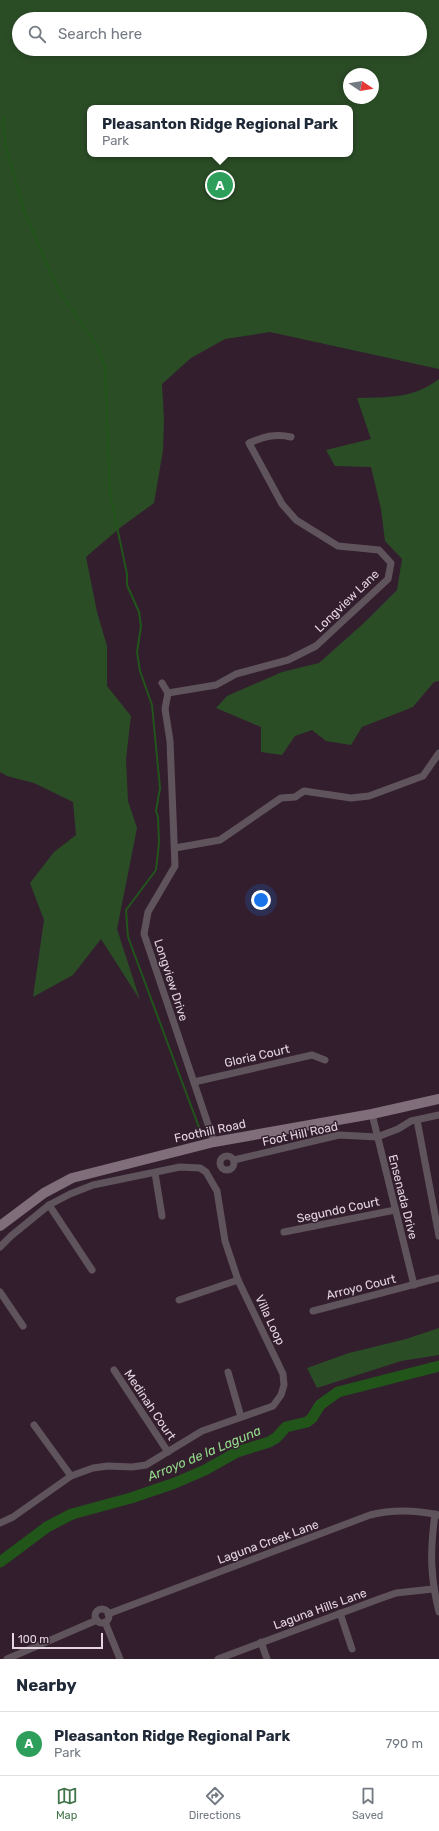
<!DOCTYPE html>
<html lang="en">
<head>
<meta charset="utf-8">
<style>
	body { margin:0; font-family:Rubik,sans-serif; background:#f6f6f7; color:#1f2937 }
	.compass { position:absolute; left:343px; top:68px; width:36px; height:36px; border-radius:50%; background:#fff; box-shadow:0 2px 6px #0003; rotate:102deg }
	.scale { position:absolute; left:12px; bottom:10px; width:91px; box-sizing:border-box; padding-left:4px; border:2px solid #e4d5e0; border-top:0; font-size:11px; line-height:14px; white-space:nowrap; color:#e4d5e0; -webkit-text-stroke:3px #331e2e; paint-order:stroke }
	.you { position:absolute; left:261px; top:900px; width:14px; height:14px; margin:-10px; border:3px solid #fff; border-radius:50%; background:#1a73e8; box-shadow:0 0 0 6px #1a73e833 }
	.badge { display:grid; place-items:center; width:26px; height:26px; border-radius:50%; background:#43754a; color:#fff; font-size:13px; font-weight:700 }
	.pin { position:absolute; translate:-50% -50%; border:2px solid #fff; box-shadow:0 1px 4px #0006 }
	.popup { position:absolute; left:87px; top:105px; width:266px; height:52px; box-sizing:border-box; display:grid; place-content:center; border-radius:8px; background:#fff; filter:drop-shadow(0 1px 3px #0005); font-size:13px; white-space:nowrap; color:#747a83 }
	.popup b { font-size:15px; color:#1f2937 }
	.popup::after { content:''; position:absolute; left:50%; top:100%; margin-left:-8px; border:8px solid transparent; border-top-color:#fff }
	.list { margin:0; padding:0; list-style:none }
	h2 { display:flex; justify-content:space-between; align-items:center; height:52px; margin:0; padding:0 16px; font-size:17px }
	h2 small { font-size:13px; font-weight:400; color:#747a83 }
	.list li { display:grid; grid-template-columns:26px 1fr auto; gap:12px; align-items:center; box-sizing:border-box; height:64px; padding:0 16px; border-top:1px solid #e0e1e3 }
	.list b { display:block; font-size:15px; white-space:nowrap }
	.list p { margin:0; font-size:13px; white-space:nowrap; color:#747a83 }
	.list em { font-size:13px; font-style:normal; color:#747a83 }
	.icon { flex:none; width:22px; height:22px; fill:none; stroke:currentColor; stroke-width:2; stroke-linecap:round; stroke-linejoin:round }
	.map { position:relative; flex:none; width:439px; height:1659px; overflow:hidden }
	.search { position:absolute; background:#fff; box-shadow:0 2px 6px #0003; left:12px; right:12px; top:12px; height:44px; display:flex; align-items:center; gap:10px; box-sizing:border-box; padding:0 14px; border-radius:22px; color:#747a83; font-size:15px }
	.sheet { height:116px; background:#fff }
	nav { display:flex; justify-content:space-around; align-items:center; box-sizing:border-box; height:56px; border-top:1px solid #e0e1e3; background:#fff; font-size:11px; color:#747a83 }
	nav a { display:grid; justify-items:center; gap:2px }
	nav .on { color:#43754a }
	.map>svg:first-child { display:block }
	.green { fill:#2b4d26; fill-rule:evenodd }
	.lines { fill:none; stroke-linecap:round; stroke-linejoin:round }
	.stream { stroke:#21551a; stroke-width:2 }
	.river { stroke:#21551a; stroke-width:11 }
	.minor { stroke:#60545c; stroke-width:7 }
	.secondary { stroke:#806e7b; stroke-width:10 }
	.labels { text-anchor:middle; stroke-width:3; stroke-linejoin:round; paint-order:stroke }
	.street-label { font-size:12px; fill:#e4d5e0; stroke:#331e2e }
	.water-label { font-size:13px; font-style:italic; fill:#92db88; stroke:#331e2e }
</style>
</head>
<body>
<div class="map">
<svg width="439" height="1659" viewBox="0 0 439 1659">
	<rect width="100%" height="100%" fill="#331e2e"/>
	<!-- green -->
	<g class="green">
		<path d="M0 0H439V369L270 332 225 339 191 358 162 384 164 419 163 450 154 503 121 527 86 557 97 612 107 646V686L131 716 126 759 128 801 137 828 117 929 140 1000 101 939 73 975 33 997 44 920 30 883 54 852 76 835 73 802 34 783 7 776 0 772ZM19 19H420V49H19ZM349 74H373V98H349ZM90 108H350V154H90Z"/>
		<path d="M439 379V681L434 682 413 707 362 727 351 745 326 741 312 730 295 736 282 755 261 752V727L216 708 227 696 282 672 319 663 365 622 397 590 402 559 385 541 381 509 371 467 335 466 326 450 371 439 357 398C388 397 413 399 439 379Z"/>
		<path d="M439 1328V1355L401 1361 317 1388 307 1368 349 1353 406 1339Z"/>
	</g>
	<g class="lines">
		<!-- stream -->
		<path class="stream" d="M4 118 3 128 6 147 24 211 58 289 98 348 105 368 110 494 127 574V585L139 612 141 626 137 652 140 671 152 705 160 788 156 811 158 817 159 843 156 870 126 910 128 937 200 1130"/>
		<!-- river -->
		<path class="river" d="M0 1562 47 1527 72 1514 131 1498 175 1483 205 1470 237 1452 269 1442 276 1438 286 1427 307 1422 312 1418 320 1405 338 1392 439 1366"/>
		<!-- minor -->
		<g class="minor">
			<path d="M162 683 168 693 165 709 170 741 175 866 148 912 144 934 214 1142"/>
			<path d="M168 693 216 685 236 674 288 660 316 646 388 579 391 563 379 550 338 546 296 520 282 504 249 443C263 437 275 433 291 437"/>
			<path d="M175 848 220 840 281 798 295 797 304 791 351 798 369 796 423 776 439 753"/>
			<path d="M194 1082 312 1055 325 1060"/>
			<path d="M372 1114 414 1285"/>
			<path d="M417 1120 439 1236"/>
			<circle cx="227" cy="1163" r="7"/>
			<path d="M234 1160 339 1135 377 1137 398 1129 411 1121 439 1115"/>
			<path d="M155 1173 162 1216"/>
			<path d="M49 1205 92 1270"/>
			<path d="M284 1232 395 1210"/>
			<path d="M0 1247 11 1236 49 1205 70 1194 93 1185 180 1167 200 1168 206 1172 217 1191 225 1241 238 1280 283 1374 284 1385 281 1395 273 1406 202 1431 146 1465 132 1467 108 1466 93 1468 71 1476 13 1517 0 1523"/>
			<path d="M0 1292 23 1326"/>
			<path d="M179 1300 238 1280"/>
			<path d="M313 1311 439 1278"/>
			<path d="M114 1370 168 1452"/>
			<path d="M228 1372 241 1417"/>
			<path d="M34 1425 71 1476"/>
			<path d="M435 1514C430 1551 430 1576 439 1612"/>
			<circle cx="102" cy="1616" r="7"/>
			<path d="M340 1613 352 1649"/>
			<path d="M108 1614 370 1515C394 1509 415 1510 439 1515"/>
			<path d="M105 1622 120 1659"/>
			<path d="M261 1642 267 1659"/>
			<path d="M7 1659 97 1620"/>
			<path d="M218 1659 379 1599 396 1593 433 1589"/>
		</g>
		<!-- secondary -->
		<path class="secondary" d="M0 1226 44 1193 72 1178 214 1142 372 1114 439 1099"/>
	</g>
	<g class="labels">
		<!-- street labels -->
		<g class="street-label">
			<text transform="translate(347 601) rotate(-44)" y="4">Longview Lane</text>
			<text transform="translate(171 980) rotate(72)" y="4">Longview Drive</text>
			<text transform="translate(257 1056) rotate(-13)" y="4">Gloria Court</text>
			<text transform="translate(210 1131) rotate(-12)" y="4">Foothill Road</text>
			<text transform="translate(300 1134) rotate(-12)" y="4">Foot Hill Road</text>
			<text transform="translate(403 1197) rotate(76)" y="4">Ensenada Drive</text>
			<text transform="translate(338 1210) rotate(-12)" y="4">Segundo Court</text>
			<text transform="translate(361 1287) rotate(-14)" y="4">Arroyo Court</text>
			<text transform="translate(270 1320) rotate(65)" y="4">Villa Loop</text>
			<text transform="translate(150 1405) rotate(56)" y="4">Medinah Court</text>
			<text transform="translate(268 1542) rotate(-20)" y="4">Laguna Creek Lane</text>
			<text transform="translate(320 1609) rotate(-20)" y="4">Laguna Hills Lane</text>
		</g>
		<!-- water labels -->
		<g class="water-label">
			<text transform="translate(204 1453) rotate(-23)" y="5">Arroyo de la Laguna</text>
		</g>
	</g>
</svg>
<svg class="compass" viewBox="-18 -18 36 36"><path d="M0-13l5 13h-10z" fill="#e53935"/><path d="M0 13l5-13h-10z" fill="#747a83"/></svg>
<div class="scale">100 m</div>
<div class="you"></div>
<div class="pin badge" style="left:220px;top:185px;background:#2e9e5b">A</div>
<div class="popup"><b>Pleasanton Ridge Regional Park</b>Park</div>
<div class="search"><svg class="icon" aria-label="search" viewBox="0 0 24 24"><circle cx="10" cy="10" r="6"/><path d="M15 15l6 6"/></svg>Search here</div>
</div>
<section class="sheet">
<h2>Nearby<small></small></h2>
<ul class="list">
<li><span class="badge" style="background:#2e9e5b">A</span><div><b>Pleasanton Ridge Regional Park</b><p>Park</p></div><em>790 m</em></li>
</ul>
</section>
<nav>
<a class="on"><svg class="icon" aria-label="map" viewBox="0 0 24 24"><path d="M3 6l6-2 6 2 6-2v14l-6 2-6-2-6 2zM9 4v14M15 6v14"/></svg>Map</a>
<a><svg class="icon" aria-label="directions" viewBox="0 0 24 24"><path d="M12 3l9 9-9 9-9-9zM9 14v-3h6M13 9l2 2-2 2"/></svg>Directions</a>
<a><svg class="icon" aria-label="saved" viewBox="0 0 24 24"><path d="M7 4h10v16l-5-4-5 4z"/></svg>Saved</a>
</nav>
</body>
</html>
